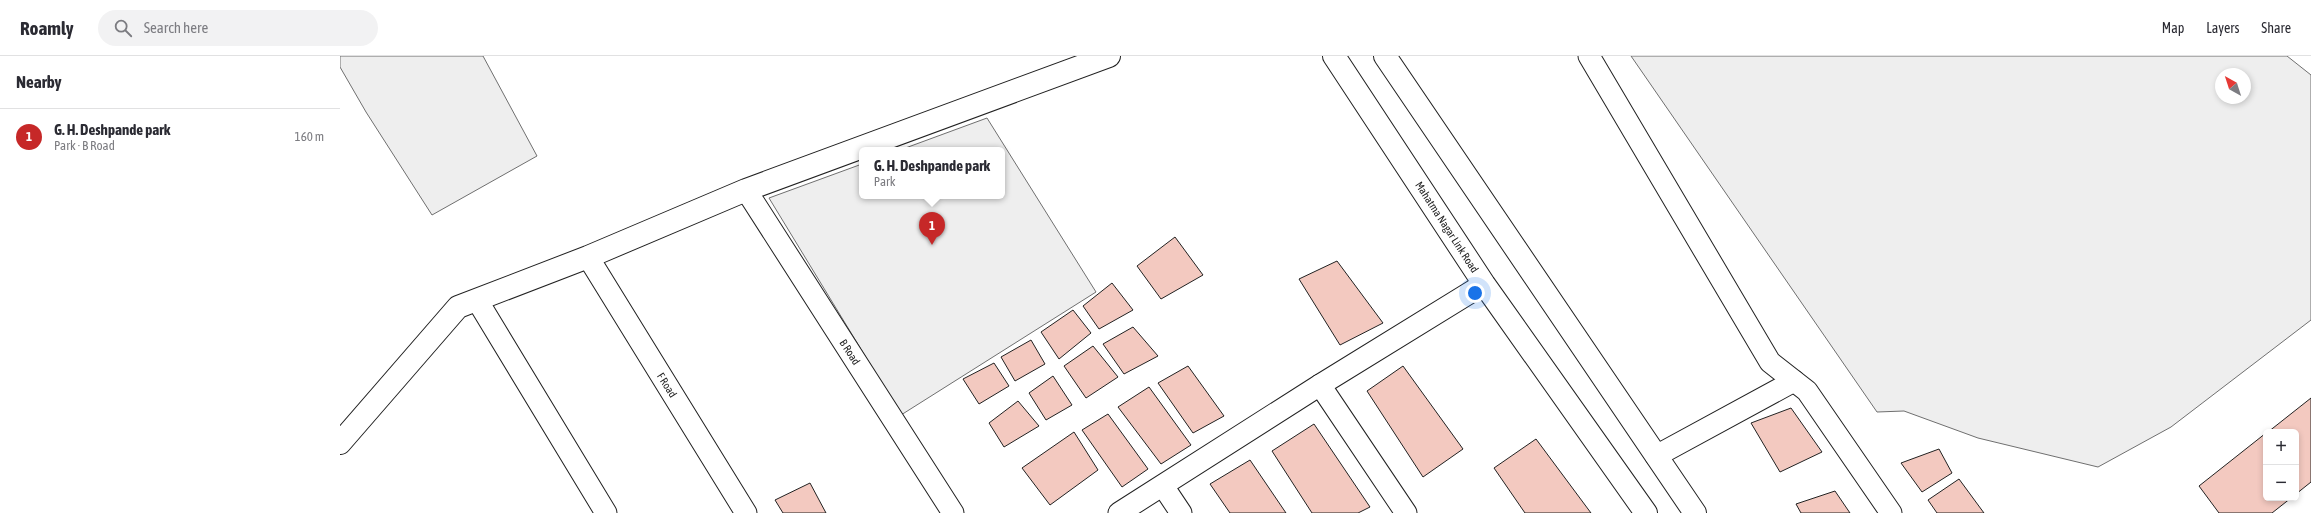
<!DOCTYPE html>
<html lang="en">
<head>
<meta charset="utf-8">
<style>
	body { margin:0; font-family:"Asap Condensed",sans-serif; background:#f2f2f3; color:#2b2b33 }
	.controls { position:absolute; right:12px; bottom:12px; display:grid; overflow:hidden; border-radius:6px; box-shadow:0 2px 6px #0003 }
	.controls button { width:36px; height:36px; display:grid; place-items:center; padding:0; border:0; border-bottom:1px solid #e1e1e2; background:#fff; color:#2b2b33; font:20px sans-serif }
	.compass { position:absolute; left:1875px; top:12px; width:36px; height:36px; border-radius:50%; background:#fff; box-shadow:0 2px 6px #0003; rotate:321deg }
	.you { position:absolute; left:1135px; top:237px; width:14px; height:14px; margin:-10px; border:3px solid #fff; border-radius:50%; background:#1a73e8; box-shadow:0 0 0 6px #1a73e833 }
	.badge { display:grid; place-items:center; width:26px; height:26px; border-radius:50%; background:#c62828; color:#fff; font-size:13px; font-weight:700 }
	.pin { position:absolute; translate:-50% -33px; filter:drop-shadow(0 1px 2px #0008) }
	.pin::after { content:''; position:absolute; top:21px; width:14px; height:12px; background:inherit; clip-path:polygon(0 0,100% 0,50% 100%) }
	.popup { position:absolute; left:519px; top:91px; width:146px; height:52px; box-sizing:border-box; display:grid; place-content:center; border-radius:6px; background:#fff; filter:drop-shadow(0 1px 3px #0005); font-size:13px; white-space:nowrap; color:#7c7c81 }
	.popup b { font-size:15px; color:#2b2b33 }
	.popup::after { content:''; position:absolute; left:50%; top:100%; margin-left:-8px; border:8px solid transparent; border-top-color:#fff }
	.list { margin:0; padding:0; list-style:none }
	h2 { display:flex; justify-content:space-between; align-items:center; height:52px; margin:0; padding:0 16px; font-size:17px }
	h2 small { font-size:13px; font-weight:400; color:#7c7c81 }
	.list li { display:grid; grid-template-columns:26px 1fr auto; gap:12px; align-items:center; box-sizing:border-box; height:56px; padding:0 16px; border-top:1px solid #e1e1e2 }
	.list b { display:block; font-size:15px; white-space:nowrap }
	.list p { margin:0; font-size:13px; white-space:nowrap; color:#7c7c81 }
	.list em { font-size:13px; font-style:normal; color:#7c7c81 }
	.icon { flex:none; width:22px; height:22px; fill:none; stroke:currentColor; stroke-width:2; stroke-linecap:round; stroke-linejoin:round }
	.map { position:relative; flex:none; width:1971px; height:457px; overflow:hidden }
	header { display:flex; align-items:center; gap:24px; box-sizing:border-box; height:56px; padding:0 20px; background:#fff; border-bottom:1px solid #e1e1e2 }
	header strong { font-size:19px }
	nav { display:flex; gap:22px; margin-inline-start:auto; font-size:14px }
	.search { width:280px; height:36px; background:#f2f2f3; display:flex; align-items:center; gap:10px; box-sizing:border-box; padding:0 14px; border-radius:22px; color:#7c7c81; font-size:15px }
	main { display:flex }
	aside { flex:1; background:#fff }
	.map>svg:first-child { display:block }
	.green { fill:#eee; stroke:#6f6f6f; fill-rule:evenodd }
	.building { fill:#f3c9c0; stroke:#222 }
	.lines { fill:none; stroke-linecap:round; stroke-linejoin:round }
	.street-casing { stroke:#222; stroke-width:23 }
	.secondary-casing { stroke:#222; stroke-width:24 }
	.street { stroke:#fff; stroke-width:21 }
	.secondary { stroke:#fff; stroke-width:22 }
	.labels { text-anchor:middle; stroke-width:3; stroke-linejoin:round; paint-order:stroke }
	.street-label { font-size:11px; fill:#222; stroke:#fff }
</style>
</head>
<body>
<header>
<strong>Roamly</strong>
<div class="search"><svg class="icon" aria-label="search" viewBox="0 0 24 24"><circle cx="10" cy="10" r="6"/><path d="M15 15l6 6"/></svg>Search here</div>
<nav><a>Map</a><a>Layers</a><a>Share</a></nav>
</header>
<main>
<aside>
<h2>Nearby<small></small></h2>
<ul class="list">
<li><span class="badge">1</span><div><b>G. H. Deshpande park</b><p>Park · B Road</p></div><em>160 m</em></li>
</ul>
</aside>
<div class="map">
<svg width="1971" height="457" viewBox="0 0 1971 457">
	<rect width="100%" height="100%" fill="#fff"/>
	<!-- green -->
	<g class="green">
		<path d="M0 0H143L197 100 92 159 26 56 0 11Z"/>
		<path d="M1291 0H1947L1971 19V264L1831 371 1758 411 1638 382 1564 355 1537 356ZM1881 18H1905V42H1881Z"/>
		<path d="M647 62 756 236 561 359 429 142 522 108V140H662V94H560Z"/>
	</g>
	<!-- building -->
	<g class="building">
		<path d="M835 181 863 219 821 243 797 210Z"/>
		<path d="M997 205 1043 267 1000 289 959 223Z"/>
		<path d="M772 227 793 254 759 273 743 250Z"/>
		<path d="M733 254 751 277 719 303 701 276Z"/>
		<path d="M793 271 818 300 784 318 763 288Z"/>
		<path d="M691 284 705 308 675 325 661 301Z"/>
		<path d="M753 290 778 321 746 342 724 310Z"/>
		<path d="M654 307 669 330 639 348 623 323Z"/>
		<path d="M848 310 884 360 853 377 818 327Z"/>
		<path d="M1063 310 1123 393 1083 421 1027 335Z"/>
		<path d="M713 320 732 349 706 364 689 337Z"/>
		<path d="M809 331 851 389 821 408 778 351Z"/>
		<path d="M1971 342V426L1956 438V376H1928Z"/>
		<path d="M678 345 699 370 664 391 649 367Z"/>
		<path d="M1451 352 1482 396 1440 416 1411 367Z"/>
		<path d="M768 358 808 413 782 431 742 374Z"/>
		<path d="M974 368 1030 451 1018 457H972L932 395Z"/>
		<path d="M734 376 758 414 710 449 682 412Z"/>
		<path d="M1926 377V442H1951L1932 457H1879L1859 430Z"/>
		<path d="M1196 383 1251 457H1185L1154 412Z"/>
		<path d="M1599 393 1612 417 1582 436 1561 407Z"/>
		<path d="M910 404 946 457H890L870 428Z"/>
		<path d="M1619 423 1644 457H1597L1588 444Z"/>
		<path d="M470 427 486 457H443L435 444Z"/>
		<path d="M1495 435 1510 457H1461L1456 448Z"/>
	</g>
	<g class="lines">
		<!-- street casing -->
		<g class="street-casing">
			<g id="street">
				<path d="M1249 0 1430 306 1467 335 1551 457"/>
				<path d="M406 134 613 457"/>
				<path d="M248 201 406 457"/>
				<path d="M137 244 266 457"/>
				<path d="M980 329 1066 457"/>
				<path d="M1316 400 1454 325"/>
				<path d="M823 430 841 457"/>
				<path d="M779 457 980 329 1144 228"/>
			</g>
		</g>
		<!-- secondary casing -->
		<g class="secondary-casing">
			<g id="secondary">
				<path d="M994 0 1144 228 1306 457"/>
				<path d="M1045 0 1355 457"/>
				<path d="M0 387 118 251 248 201 406 134 769 0"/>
			</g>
		</g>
		<!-- street -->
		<use href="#street" class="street"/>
		<!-- secondary -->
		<use href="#secondary" class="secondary"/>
	</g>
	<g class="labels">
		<!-- street labels -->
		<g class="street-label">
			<text transform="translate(1107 171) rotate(57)" y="4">Mahatma Nagar Link Road</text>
			<text transform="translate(510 296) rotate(57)" y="4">B Road</text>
			<text transform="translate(327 329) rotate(58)" y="4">F Road</text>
		</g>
	</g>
</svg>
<div class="controls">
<button>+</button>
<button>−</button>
</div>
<svg class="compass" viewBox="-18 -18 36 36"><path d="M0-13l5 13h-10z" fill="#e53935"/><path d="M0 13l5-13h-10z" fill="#7c7c81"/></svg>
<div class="you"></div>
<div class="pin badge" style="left:592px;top:189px">1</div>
<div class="popup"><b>G. H. Deshpande park</b>Park</div>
</div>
</main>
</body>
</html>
